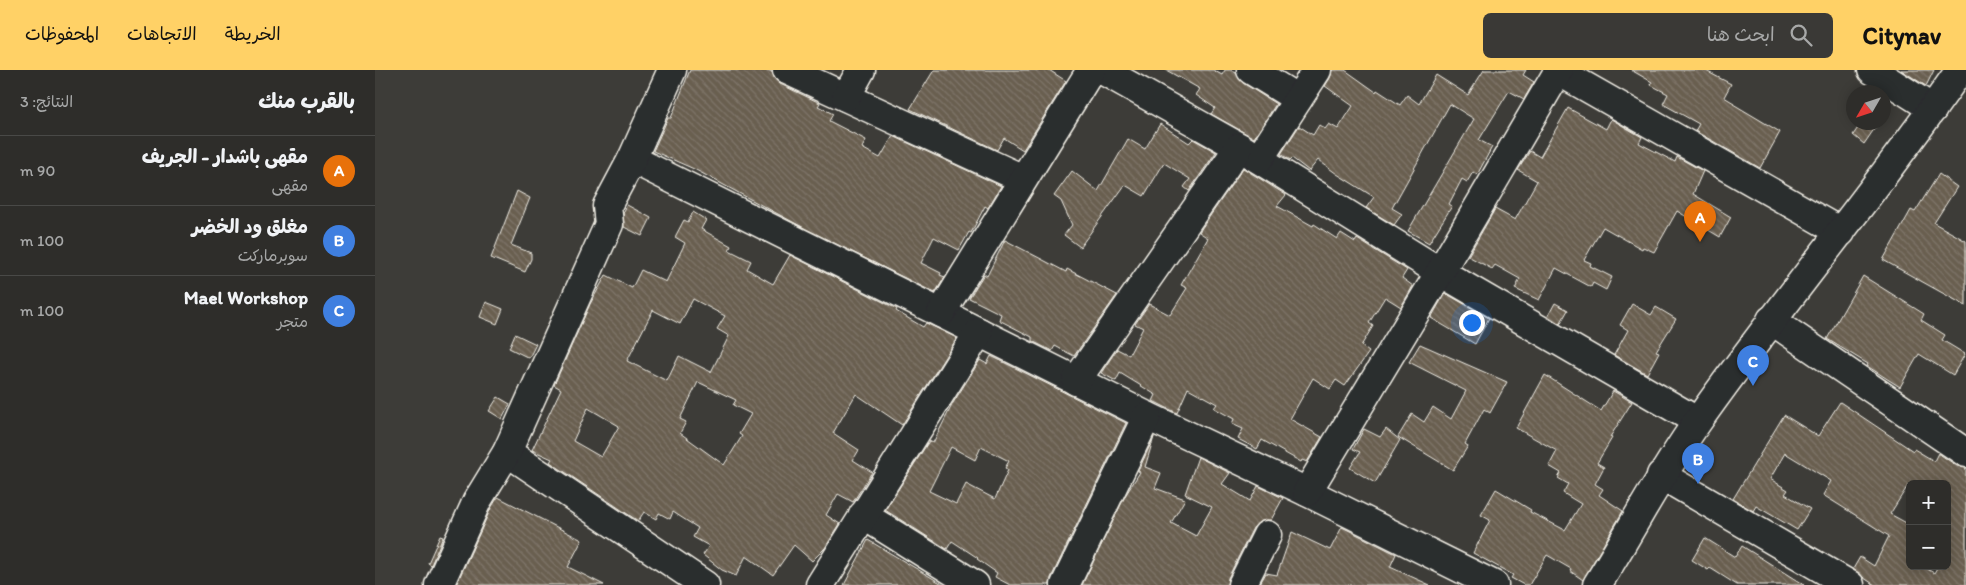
<!DOCTYPE html>
<html lang="ar">
<head>
<meta charset="utf-8">
<style>
	body { margin:0; font-family:Itim,"Playpen Sans Arabic",sans-serif; background:#3a3936; color:#f1f3f6; direction:rtl }
	.controls { position:absolute; right:15px; bottom:15px; display:grid; overflow:hidden; border-radius:8px; box-shadow:0 2px 12px #0003 }
	.controls button { width:45px; height:45px; display:grid; place-items:center; padding:0; border:0; border-bottom:1px solid #494947; background:#2e2d2a; color:#f1f3f6; font:25px sans-serif }
	.compass { position:absolute; left:1471px; top:15px; width:45px; height:45px; border-radius:50%; background:#2e2d2a; box-shadow:0 2px 12px #0003; rotate:231deg }
	.you { position:absolute; left:1096px; top:252px; width:18px; height:18px; margin:-12px; border:4px solid #fff; border-radius:50%; background:#1a73e8; box-shadow:0 0 0 8px #1a73e833 }
	.badge { display:grid; place-items:center; width:32px; height:32px; border-radius:50%; background:#ffd166; color:#fff; font-size:16px; font-weight:700 }
	.pin { position:absolute; translate:-50% -41px; filter:drop-shadow(0 1px 2px #0008) }
	.pin::after { content:''; position:absolute; top:26px; width:18px; height:15px; background:inherit; clip-path:polygon(0 0,100% 0,50% 100%) }
	.list { margin:0; padding:0; list-style:none }
	h2 { display:flex; justify-content:space-between; align-items:center; height:65px; margin:0; padding:0 20px; font-size:21px }
	h2 small { font-size:16px; font-weight:400; color:#a7a8a8 }
	.list li { display:grid; grid-template-columns:32px 1fr auto; gap:15px; align-items:center; box-sizing:border-box; height:70px; padding:0 20px; border-top:1px solid #494947 }
	.list b { display:block; font-size:19px; white-space:nowrap }
	.list p { margin:0; font-size:16px; white-space:nowrap; color:#a7a8a8 }
	.list em { font-size:16px; font-style:normal; color:#a7a8a8 }
	.icon { flex:none; width:28px; height:28px; fill:none; stroke:currentColor; stroke-width:2; stroke-linecap:round; stroke-linejoin:round }
	.map { position:relative; flex:none; width:1591px; height:515px; overflow:hidden; direction:ltr }
	header { display:flex; align-items:center; gap:30px; box-sizing:border-box; height:70px; padding:0 25px; background:#ffd166; color:#111 }
	header strong { font-size:24px }
	nav { display:flex; gap:28px; margin-inline-start:auto; font-size:18px }
	.search { width:350px; height:45px; background:#3a3936; display:flex; align-items:center; gap:12px; box-sizing:border-box; padding:0 18px; border-radius:8px; color:#a7a8a8; font-size:19px }
	main { display:flex }
	aside { flex:1; background:#2e2d2a }
	.map>svg:first-child { display:block }
	.building { fill:url(#building-back-hatch); stroke:#f4f1e8; fill-rule:evenodd }
	.lines { fill:none; stroke-linecap:round; stroke-linejoin:round }
	.minor-casing { stroke:#f4f1e8; stroke-width:31 }
	.minor { stroke:#2a2d2e; stroke-width:28 }
</style>
</head>
<body>
<header>
<strong>Citynav</strong>
<div class="search"><svg class="icon" aria-label="search" viewBox="0 0 24 24"><circle cx="10" cy="10" r="6"/><path d="M15 15l6 6"/></svg>ابحث هنا</div>
<nav><a>الخريطة</a><a>الاتجاهات</a><a>المحفوظات</a></nav>
</header>
<main>
<div class="map">
<svg width="1591" height="515" viewBox="0 0 1591 515">
	<defs>
		<pattern id="building-back-hatch" width="6" height="6" patternUnits="userSpaceOnUse" patternTransform="scale(1.25)"><rect width="6" height="6" fill="#695e50"/><path d="M-1 5l2 2M0 0l6 6M5-1l2 2" fill="none" stroke="#7f7669"/></pattern>
	</defs>
	<rect width="100%" height="100%" fill="#3d3c38"/>
	<filter id="ink" filterUnits="userSpaceOnUse"><feTurbulence type="fractalNoise" baseFrequency=".02" numOctaves="2"/><feDisplacementMap in="SourceGraphic" scale="10" xChannelSelector="R" yChannelSelector="G"/><feConvolveMatrix kernelMatrix="1 2 1 2 8 2 1 2 1" color-interpolation-filters="sRGB"/></filter>
	<g filter="url(#ink)">
		<!-- building -->
		<g class="building">
			<path d="M315 0H392L397 2 400 9 405 14 445 33 443 36 458 44 454 51 491 70 487 78 505 88 518 66 626 116 613 138 610 136 596 163 594 162 584 180 559 167 546 193 566 203 565 205 570 207 560 223 431 159 319 99 278 81 293 48H296Z"/>
			<path d="M559 0H674L691 11 648 80 629 68 622 80 535 39Z"/>
			<path d="M791 0H838L847 5 850 0H856L861 3 868 13 901 34 879 68 836 44 840 38 821 25 825 19Z"/>
			<path d="M957 0H970L1001 22 1002 20 1025 35 1032 25 1044 34 1061 5 1093 25 1109 0H1151L1148 5 1159 12 1149 29 1134 21 1104 70 1117 77 1102 105 1098 102 1092 112 1087 109 1074 134 1077 136 1054 173 1033 161 1099 49 1075 34 1017 138 1027 144 1019 155 991 138 999 127 962 104 943 90 934 101 917 88 915 90 906 84 924 56 938 65 944 55 950 59 954 54 963 59 978 36 950 16 955 8Z"/>
			<path d="M1256 0H1329L1356 14 1349 27 1359 33 1358 34 1405 62 1385 98 1320 61 1324 54 1288 34 1293 24 1276 15 1277 12Z"/>
			<path d="M1526 0H1559L1551 16Z"/>
			<path d="M1193 38 1231 59 1236 49 1267 67 1264 73 1300 92 1302 87 1328 101 1318 124 1356 147 1345 167 1302 141 1279 182 1268 177 1267 179 1228 157 1209 190 1216 193 1215 196 1237 207 1231 220 1218 213 1216 217 1181 198 1164 230 1140 219 1145 209 1120 195 1117 199 1093 186 1120 139 1140 150 1162 111 1143 100 1155 81 1165 87Z"/>
			<path d="M1487 52H1504L1489 74 1478 65Z"/>
			<path d="M785 54 814 73 818 69 841 82 814 121 809 117 815 109 789 93 769 126 750 115 705 177 689 165 697 155 686 131 679 126 697 101 723 121 753 69 770 79Z"/>
			<path d="M868 98 911 125 902 136 938 156 939 154 962 169 966 163 980 172 982 169 1032 200 1027 208 1038 216 1026 237 1010 227 994 253 998 256 986 276 994 282 970 316 961 310 955 319 938 308 915 349 947 367 932 392 927 390 926 392 887 370 882 379 863 369 868 359 857 354 859 349 839 338 842 334 813 318 802 343 778 331 781 325 745 303 741 311 726 303 742 279 754 285 768 258 760 254 774 234 795 245 812 218 806 215 833 168 824 162Z"/>
			<path d="M1564 104 1582 117 1559 153 1591 171V236L1508 190 1536 140 1540 142Z"/>
			<path d="M142 121 155 128 136 175 156 183V189L150 202 116 188Z"/>
			<path d="M252 135 276 148 267 166 249 157 248 143Z"/>
			<path d="M318 142 331 150 326 159 356 176 354 180 376 191 372 199 398 214 415 185 522 239 521 241 548 257 551 253 582 268 527 355 481 324 458 363 484 380 478 390 497 402 478 432 463 424 451 445 465 454 450 478 437 491 419 475 398 505 371 486 361 506 347 500 328 485 334 476 318 467 323 458 298 442 295 449 284 443 281 449 269 442 263 451 175 392 177 389 157 380 186 319 179 315 215 234 231 205 257 218 266 200 291 212 310 173 300 167 309 150 313 152ZM318 229 350 246 342 259 354 266 336 302 304 286 292 311 252 291 278 240 305 254ZM323 312 361 330 358 335 376 344 364 364 367 366 349 395 305 363 311 352 305 349ZM213 338 244 356 226 387 198 371Z"/>
			<path d="M630 170 691 202 692 199 742 225 699 286 680 276 677 281 657 271V267L624 250 626 244 594 228 609 204 612 206Z"/>
			<path d="M1488 206 1549 244 1546 250 1570 265 1567 270 1590 284 1578 305 1544 284 1525 317 1492 296 1493 294 1452 269Z"/>
			<path d="M1070 223 1114 248 1100 274 1056 248Z"/>
			<path d="M111 232 128 239 122 254 105 247Z"/>
			<path d="M1180 233 1193 240 1185 254 1173 246Z"/>
			<path d="M1257 234 1276 245 1281 237 1301 249 1281 281 1284 282 1272 304 1239 285 1253 260 1245 255Z"/>
			<path d="M140 264 161 274 154 288 134 278Z"/>
			<path d="M1045 274 1132 312 1115 343 1109 339 1090 374 1093 376 1078 400 1023 367 1037 344 1049 352 1058 337 1076 349 1091 321 1034 292Z"/>
			<path d="M616 286 751 353 676 508 675 515H635L620 507 622 503 602 489 603 488 577 471 572 479 510 440 554 371 558 373 578 333 605 290 612 294ZM576 377 600 390 606 377 634 391 630 398 633 400 620 429 591 414 581 434 554 421Z"/>
			<path d="M1170 305 1226 341 1238 321 1257 332 1235 367 1237 368 1222 393 1229 397 1220 414 1228 419 1224 425 1248 441 1208 510 1195 501 1196 499 1172 485 1154 515H1149L1136 508 1138 505 1098 483 1115 450 1106 445 1121 419 1156 440 1155 442 1190 460 1206 434 1188 423 1193 414 1183 408 1186 403 1174 396 1182 381 1141 358Z"/>
			<path d="M123 327 135 334 127 349 114 341Z"/>
			<path d="M1465 332 1538 381 1539 379 1559 391 1563 383 1582 396 1591 398V515H1500L1489 508 1478 499 1485 487 1499 496 1514 466 1448 425 1456 411 1410 383 1395 409 1413 420 1410 424 1435 439 1422 460 1381 436 1378 441 1358 429 1409 345 1443 366ZM1534 414H1572V496H1563L1559 503 1547 496H1535V455L1515 444Z"/>
			<path d="M989 359 1005 367 1011 359 1025 370 1000 413 975 398 985 382 978 379Z"/>
			<path d="M779 367 770 397 786 403 780 418 810 429 796 453 821 466 837 437 810 424 823 387 855 403 847 414 875 431 883 416 908 428 896 450H891L884 452 878 458 853 508 852 515H707L750 426 765 402 763 401Z"/>
			<path d="M123 427 207 470 193 497 229 515H81L116 438Z"/>
			<path d="M967 457 1021 484 1015 497 1055 515H884L891 503 902 505 917 462 955 480Z"/>
			<path d="M65 466 68 467 56 495 53 493Z"/>
			<path d="M1330 468 1360 487 1367 476 1429 515H1362L1335 498 1333 500 1317 490Z"/>
			<path d="M493 470 569 515H469Z"/>
		</g>
		<g class="lines">
			<!-- minor casing -->
			<g class="minor-casing">
				<g id="minor">
					<path d="M412 0 648 109"/>
					<path d="M727 0 864 77 1065 202 1322 351"/>
					<path d="M876 0 923 29"/>
					<path d="M1497 0 1558 39"/>
					<path d="M1183 1 1466 162"/>
					<path d="M471 27 486 0"/>
					<path d="M257 89 772 346 932 422 1119 515"/>
					<path d="M884 89 942 0"/>
					<path d="M566 243 716 0"/>
					<path d="M1396 250 1591 383"/>
					<path d="M701 311 864 77"/>
					<path d="M132 382 330 515"/>
					<path d="M1286 405 1475 515"/>
					<path d="M932 422 1065 202 1184 0"/>
					<path d="M488 445 600 515"/>
					<path d="M64 515 102 431 132 382 234 154 232 136 257 89 297 0"/>
					<path d="M445 515 604 262"/>
					<path d="M690 515 772 346"/>
					<path d="M867 515 892 465"/>
					<path d="M1222 515C1256 461 1285 404 1323 351 1407 232 1502 120 1585 0"/>
				</g>
			</g>
			<!-- minor -->
			<use href="#minor" class="minor"/>
		</g>
	</g>
</svg>
<div class="controls">
<button>+</button>
<button>−</button>
</div>
<svg class="compass" viewBox="-18 -18 36 36"><path d="M0-13l5 13h-10z" fill="#e53935"/><path d="M0 13l5-13h-10z" fill="#a7a8a8"/></svg>
<div class="you"></div>
<div class="pin badge" style="left:1325px;top:172px;background:#e8710a">A</div>
<div class="pin badge" style="left:1323px;top:414px;background:#3f7fe0">B</div>
<div class="pin badge" style="left:1378px;top:316px;background:#3f7fe0">C</div>
</div>
<aside>
<h2>بالقرب منك<small>النتائج: 3</small></h2>
<ul class="list">
<li><span class="badge" style="background:#e8710a">A</span><div><b>مقهى باشدار - الجريف</b><p>مقهى</p></div><em>90 m</em></li>
<li><span class="badge" style="background:#3f7fe0">B</span><div><b>مغلق ود الخضر</b><p>سوبرماركت</p></div><em>100 m</em></li>
<li><span class="badge" style="background:#3f7fe0">C</span><div><b>Mael Workshop</b><p>متجر</p></div><em>100 m</em></li>
</ul>
</aside>
</main>
</body>
</html>
